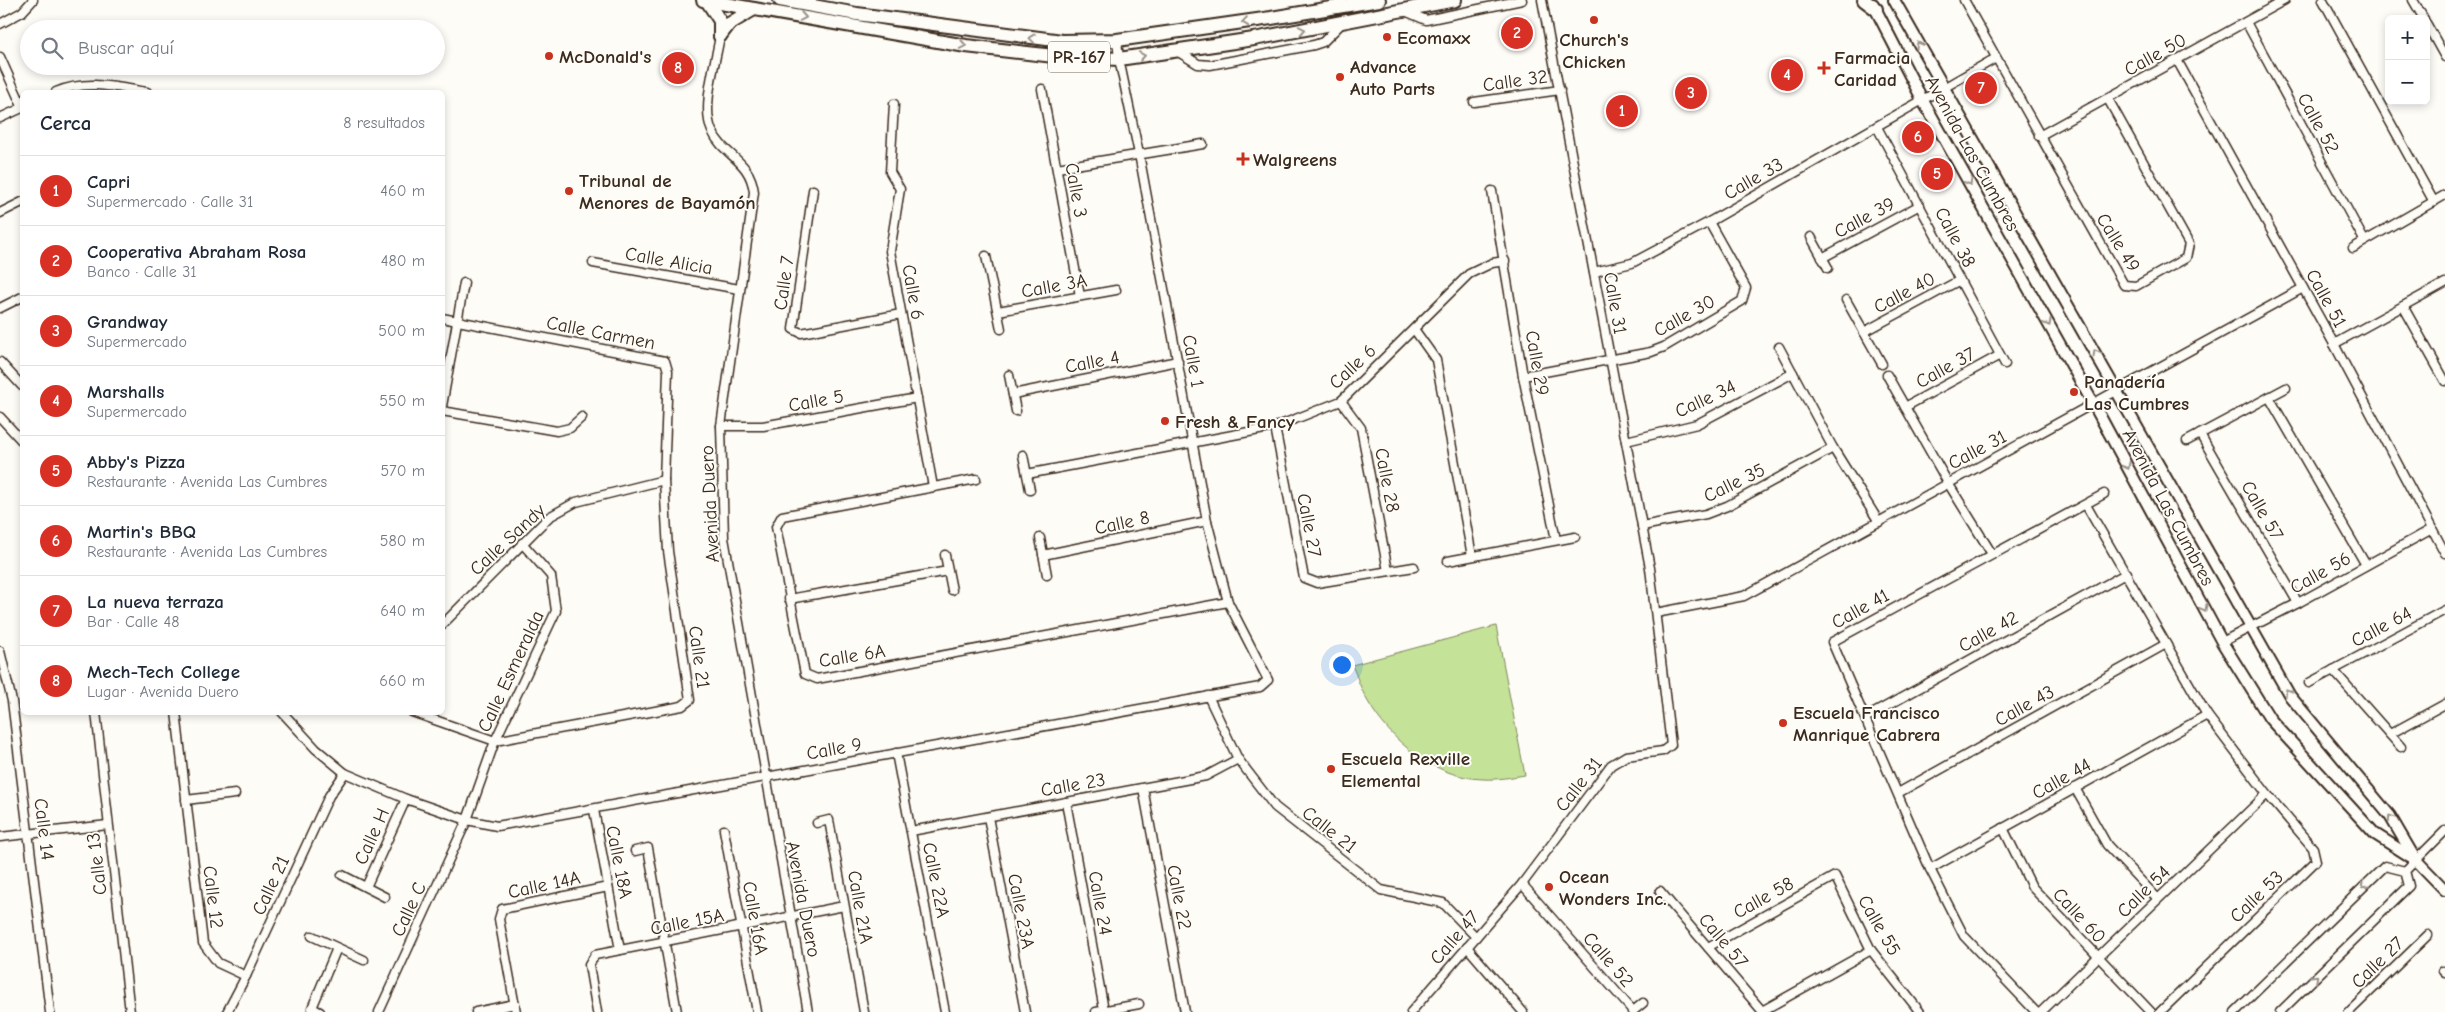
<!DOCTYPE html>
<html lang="es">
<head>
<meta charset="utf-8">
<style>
	body { margin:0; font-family:"Comic Neue",sans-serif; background:#f2f2f3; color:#1f2937 }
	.controls { position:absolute; right:15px; top:15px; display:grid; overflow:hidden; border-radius:8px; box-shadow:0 2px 8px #0003 }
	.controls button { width:45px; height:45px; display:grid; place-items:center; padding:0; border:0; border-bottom:1px solid #e0e1e3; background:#fff; color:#1f2937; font:25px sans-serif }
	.you { position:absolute; left:1341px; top:664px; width:18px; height:18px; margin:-12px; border:4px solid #fff; border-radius:50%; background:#1a73e8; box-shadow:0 0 0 8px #1a73e833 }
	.badge { display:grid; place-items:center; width:32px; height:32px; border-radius:50%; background:#d93025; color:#fff; font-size:16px; font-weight:700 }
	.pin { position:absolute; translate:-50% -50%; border:2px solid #fff; box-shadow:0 1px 5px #0006 }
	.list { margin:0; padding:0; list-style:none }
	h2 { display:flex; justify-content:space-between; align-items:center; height:65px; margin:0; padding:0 20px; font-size:21px }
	h2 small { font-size:16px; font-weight:400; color:#747a83 }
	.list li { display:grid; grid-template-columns:32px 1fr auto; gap:15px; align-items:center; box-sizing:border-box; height:70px; padding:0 20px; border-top:1px solid #e0e1e3 }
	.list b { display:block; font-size:19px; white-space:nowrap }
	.list p { margin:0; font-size:16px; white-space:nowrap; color:#747a83 }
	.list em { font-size:16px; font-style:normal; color:#747a83 }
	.icon { flex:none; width:28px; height:28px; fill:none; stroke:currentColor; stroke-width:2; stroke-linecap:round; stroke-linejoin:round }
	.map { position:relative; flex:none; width:2445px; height:1012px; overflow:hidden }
	.search { position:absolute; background:#fff; box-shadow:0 2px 8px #0003; left:20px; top:20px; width:425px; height:55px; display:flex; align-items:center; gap:12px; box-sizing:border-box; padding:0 18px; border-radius:28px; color:#747a83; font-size:19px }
	.panel { position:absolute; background:#fff; box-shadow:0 2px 8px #0003; left:20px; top:90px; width:425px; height:625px; border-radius:8px }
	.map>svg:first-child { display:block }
	.green { fill:#c5e299; stroke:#80865c }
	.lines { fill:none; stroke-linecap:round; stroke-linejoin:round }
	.minor-casing { stroke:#3b2a1e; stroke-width:11 }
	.tertiary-casing { stroke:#3b2a1e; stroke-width:14 }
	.primary-casing { stroke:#3b2a1e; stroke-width:16 }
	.minor { stroke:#fdfcf7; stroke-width:8 }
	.tertiary { stroke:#fdfcf7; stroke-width:10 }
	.primary { stroke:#fdfcf7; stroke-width:12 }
	.oneway { stroke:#9c938a }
	.poi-dot { fill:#c8321e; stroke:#fdfcf7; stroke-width:2 }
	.labels { text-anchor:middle; stroke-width:4; stroke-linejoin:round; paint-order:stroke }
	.shield { fill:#fdfcf7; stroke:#75695f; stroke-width:1 }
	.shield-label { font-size:18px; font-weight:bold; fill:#3b2a1e }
	.poi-label { font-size:19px; font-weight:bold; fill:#3b2a1e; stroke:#fdfcf7; text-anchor:start }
	.street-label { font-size:19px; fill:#3b2a1e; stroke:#fdfcf7 }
</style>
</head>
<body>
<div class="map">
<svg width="2445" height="1012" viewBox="0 0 2445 1012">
	<rect width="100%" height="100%" fill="#fdfcf7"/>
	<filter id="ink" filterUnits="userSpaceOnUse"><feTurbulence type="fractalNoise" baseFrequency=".02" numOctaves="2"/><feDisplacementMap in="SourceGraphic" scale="10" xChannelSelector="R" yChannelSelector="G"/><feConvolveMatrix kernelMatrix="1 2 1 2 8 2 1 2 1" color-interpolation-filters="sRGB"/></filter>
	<g filter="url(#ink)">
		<!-- green -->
		<path class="green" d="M1496 626 1525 775C1512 777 1497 780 1483 779 1435 778 1390 741 1367 700 1361 690 1357 676 1352 665Z"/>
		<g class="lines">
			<!-- minor casing -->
			<g class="minor-casing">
				<g id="minor">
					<path d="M1964 0 2124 285 2136 286 2186 258 2189 244 2108 99"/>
					<path d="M2323 0 2434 202"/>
					<path d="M2413 0 2424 19"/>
					<path d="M1405 11 1426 20 1522 0"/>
					<path d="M2246 22 2364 240"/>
					<path d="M2426 23 2445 57"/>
					<path d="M0 24 22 12 33 0"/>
					<path d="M720 36C716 61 701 108 712 131 724 157 750 159 754 192L721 426 724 538 808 1012"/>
					<path d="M1177 51 1198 64 1210 65 1314 45 1323 42 1341 24"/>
					<path d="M0 57 22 106"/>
					<path d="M2177 60 2334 344 2445 553"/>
					<path d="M1042 89 1080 296"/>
					<path d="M56 92C86 79 116 87 147 92"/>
					<path d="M1474 102 1560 90"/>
					<path d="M894 104 890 172 900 189 890 251 933 487"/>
					<path d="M0 118 22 108"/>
					<path d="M1877 127 2005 364"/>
					<path d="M2039 136 2285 0"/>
					<path d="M1057 168 1203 144"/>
					<path d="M813 190 793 329 801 333 901 314"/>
					<path d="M1492 191 1523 376 1556 540"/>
					<path d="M0 213 22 202"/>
					<path d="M1811 237 1828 268"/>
					<path d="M2353 248 2445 195"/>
					<path d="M986 256 1001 329"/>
					<path d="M1822 258 1920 205"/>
					<path d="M593 263 739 289"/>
					<path d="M1594 272 1632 263 1709 222 1996 58"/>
					<path d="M1846 300 1882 364"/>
					<path d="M2403 306 2445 381"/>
					<path d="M0 308 22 297"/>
					<path d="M998 311 1116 290"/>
					<path d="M1414 329 1436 360 1472 556"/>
					<path d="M1864 332 1960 280"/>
					<path d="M2334 344 2445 283"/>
					<path d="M1779 347 1833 448 1879 522"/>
					<path d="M0 362 22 386"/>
					<path d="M1009 375 1016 411"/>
					<path d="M1887 375 1948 483 1992 554"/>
					<path d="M1523 376 1651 352 1664 347 1742 301 1746 288 1709 222"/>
					<path d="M1013 394 1178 361"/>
					<path d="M2269 397 2366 565"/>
					<path d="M1341 401 1361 428 1388 571"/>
					<path d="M442 406 464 283"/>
					<path d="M1905 407 2000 355"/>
					<path d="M442 411 557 431 570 428 582 417"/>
					<path d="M0 417 22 441"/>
					<path d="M721 426H763L917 398"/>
					<path d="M1275 427 1304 578 1317 583 1414 567"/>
					<path d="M2200 434 2298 603"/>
					<path d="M1626 441 1697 424 1793 373"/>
					<path d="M2187 441 2286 388"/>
					<path d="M1023 455 1030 490"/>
					<path d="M1027 474 1275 427 1341 401 1469 274 1492 263 1505 261"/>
					<path d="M976 479 782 516 776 527 805 674 817 679 1228 602"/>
					<path d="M2086 505 2207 715 2267 794 2313 848 2316 861 2160 1012"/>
					<path d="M1642 526 1706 514 1727 506 1833 448"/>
					<path d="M1040 538 1047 575"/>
					<path d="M945 555 952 590"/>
					<path d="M1043 555 1207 521"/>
					<path d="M1448 561 1575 537"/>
					<path d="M789 599 948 571"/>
					<path d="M1656 613 1744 596 2303 288"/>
					<path d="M442 625 549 517 576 502 664 480"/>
					<path d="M2222 642 2298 603 2432 529"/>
					<path d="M0 651 12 701 50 1012"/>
					<path d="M2333 670 2401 747"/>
					<path d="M2309 683 2445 610"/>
					<path d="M1208 696 1238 759 1275 807 1381 890 1443 903 1476 937"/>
					<path d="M96 712 130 1012"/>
					<path d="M176 712 203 943 218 963 246 976"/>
					<path d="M282 712 316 749 345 773 406 799 467 820 497 826 1260 687 1268 680 1228 602 1207 521 1139 154 1119 59 1117 40"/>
					<path d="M412 712 495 741 682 706 690 700 668 551 664 480 668 371 665 361 442 318"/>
					<path d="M1865 718 2127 573"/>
					<path d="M2390 734 2445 704"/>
					<path d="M896 753 945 1012"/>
					<path d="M1143 788 1185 1012"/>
					<path d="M2075 788 2107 845 2158 899"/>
					<path d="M1898 793 2166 644"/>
					<path d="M186 800 235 794"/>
					<path d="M1066 802 1104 1010"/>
					<path d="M594 810 620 950"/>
					<path d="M988 817 1025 1012"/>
					<path d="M817 823 829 820 864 1012"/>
					<path d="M2003 828 2032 887 2151 1012"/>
					<path d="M724 830 757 1012"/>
					<path d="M911 831 1206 776 1238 759"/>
					<path d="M0 837 108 825"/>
					<path d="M635 851 648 848 677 1012"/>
					<path d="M1930 869 2207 715"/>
					<path d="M2405 871 2445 831"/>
					<path d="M342 875 385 897"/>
					<path d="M1522 884 1633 1011"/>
					<path d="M366 887 406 799"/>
					<path d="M1660 891 1763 1012"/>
					<path d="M312 936 364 960"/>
					<path d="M1467 947 1523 1012"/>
					<path d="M1708 947 1835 876 1871 950 1920 1012"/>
					<path d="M2443 971 2445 973"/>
					<path d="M1762 1011 1871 950"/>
					<path d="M227 1012 246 976 329 796 345 773"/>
					<path d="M320 1012 312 1008 337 948"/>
					<path d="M379 1012 467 820 495 741 556 611 551 576 522 543"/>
					<path d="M476 1012 515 1004"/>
					<path d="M516 1012 499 919 502 909 608 887"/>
					<path d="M597 1012 589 965 595 955 844 906"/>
					<path d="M1096 1012 1139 1004"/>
					<path d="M1411 1012 1522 884 1611 765 1626 756 1663 751 1671 745 1650 568 1542 0"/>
					<path d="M1632 1012 1643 1003"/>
					<path d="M2036 1012 1964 936 1930 869 1832 642 2104 494"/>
					<path d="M2041 1012 2267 794"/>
					<path d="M2235 1012 2385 866 2405 871"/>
					<path d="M2280 1012 2409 886 2405 871"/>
					<path d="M2349 1012 2428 935"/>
				</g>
			</g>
			<!-- tertiary casing -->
			<g class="tertiary-casing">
				<g id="tertiary">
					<path d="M1894 0 2290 696 2390 816 2414 857"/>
					<path d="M1873 4 1922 99 2094 405 2222 642 2270 719 2375 834 2416 860 2445 890"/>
				</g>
			</g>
			<!-- primary casing -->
			<g class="primary-casing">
				<g id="primary">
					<path d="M703 0 966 46 1054 56 1119 59 1254 39 1455 0"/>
					<path d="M780 0 857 14 1062 41 1117 40 1271 18 1379 0"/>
					<path d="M1864 0 1876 9"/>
					<path d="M707 1 720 21V36"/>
					<path d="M720 36 729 24 754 9"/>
				</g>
			</g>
			<!-- minor -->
			<use href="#minor" class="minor"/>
			<!-- tertiary -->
			<use href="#tertiary" class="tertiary"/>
			<!-- primary -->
			<use href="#primary" class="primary"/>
		</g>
		<!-- one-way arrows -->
		<defs><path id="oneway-chevron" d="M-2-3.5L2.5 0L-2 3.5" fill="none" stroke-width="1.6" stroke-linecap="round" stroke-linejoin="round" transform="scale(1.25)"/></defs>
		<g class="oneway">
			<use href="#oneway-chevron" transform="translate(803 17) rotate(10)"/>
			<use href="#oneway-chevron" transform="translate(1245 22) rotate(172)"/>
			<use href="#oneway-chevron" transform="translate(1302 30) rotate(-11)"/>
			<use href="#oneway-chevron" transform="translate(1032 38) rotate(-173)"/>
			<use href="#oneway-chevron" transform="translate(963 45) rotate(10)"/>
			<use href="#oneway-chevron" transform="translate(1919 45) rotate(-119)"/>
			<use href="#oneway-chevron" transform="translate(1142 56) rotate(-8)"/>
			<use href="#oneway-chevron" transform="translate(1969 182) rotate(61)"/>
			<use href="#oneway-chevron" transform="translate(2048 323) rotate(61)"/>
			<use href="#oneway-chevron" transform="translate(2096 353) rotate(-120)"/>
			<use href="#oneway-chevron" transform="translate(2127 466) rotate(62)"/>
			<use href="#oneway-chevron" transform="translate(2204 608) rotate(62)"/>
			<use href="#oneway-chevron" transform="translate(2288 692) rotate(-122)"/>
			<use href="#oneway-chevron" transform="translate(2391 818) rotate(-124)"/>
			<use href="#oneway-chevron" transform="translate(2365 885) rotate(136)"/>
			<use href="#oneway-chevron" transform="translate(2315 978) rotate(-44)"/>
		</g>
	</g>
	<!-- markers -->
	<g class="poi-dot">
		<circle cx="1594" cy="20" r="5"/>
		<circle cx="1387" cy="37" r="5"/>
		<circle cx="549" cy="56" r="5"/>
		<path d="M1821.5 60.5h5v5h5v5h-5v5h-5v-5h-5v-5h5z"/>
		<circle cx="1340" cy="77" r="5"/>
		<path d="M1240.5 151.5h5v5h5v5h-5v5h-5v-5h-5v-5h5z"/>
		<circle cx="569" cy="191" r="5"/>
		<circle cx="2074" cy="392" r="5"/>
		<circle cx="1165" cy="421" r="5"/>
		<circle cx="1783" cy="723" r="5"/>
		<circle cx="1331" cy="769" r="5"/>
		<circle cx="1549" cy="887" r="5"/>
	</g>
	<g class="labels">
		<!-- shield labels -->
		<rect class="shield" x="1048" y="41.5" width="62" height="31" rx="4"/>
		<g class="shield-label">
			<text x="1079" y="63">PR-167</text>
		</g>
		<!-- poi labels -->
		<g class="poi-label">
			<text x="1397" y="44">Ecomaxx</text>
			<text x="1594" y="46" text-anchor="middle">Church's<tspan x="1594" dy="22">Chicken</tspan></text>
			<text x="559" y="63">McDonald's</text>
			<text x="1834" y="64">Farmacia<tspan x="1834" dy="22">Caridad</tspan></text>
			<text x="1350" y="73">Advance<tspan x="1350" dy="22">Auto Parts</tspan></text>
			<text x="1253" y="166">Walgreens</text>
			<text x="579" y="187">Tribunal de<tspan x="579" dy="22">Menores de Bayamón</tspan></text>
			<text x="2084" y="388">Panadería<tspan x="2084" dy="22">Las Cumbres</tspan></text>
			<text x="1175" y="428">Fresh &amp; Fancy</text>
			<text x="1793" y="719">Escuela Francisco<tspan x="1793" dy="22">Manrique Cabrera</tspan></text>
			<text x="1341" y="765">Escuela Rexville<tspan x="1341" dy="22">Elemental</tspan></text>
			<text x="1559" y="883">Ocean<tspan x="1559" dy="22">Wonders Inc.</tspan></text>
		</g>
		<!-- street labels -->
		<g class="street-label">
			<text transform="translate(2155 54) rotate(-29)" y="7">Calle 50</text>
			<text transform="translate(1515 80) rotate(-8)" y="7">Calle 32</text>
			<text transform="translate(2319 123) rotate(61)" y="7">Calle 52</text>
			<text transform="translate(1973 153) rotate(61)" y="7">Avenida Las Cumbres</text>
			<text transform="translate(1753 178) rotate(-30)" y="7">Calle 33</text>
			<text transform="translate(1077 190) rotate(80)" y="7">Calle 3</text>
			<text transform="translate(1864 217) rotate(-28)" y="7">Calle 39</text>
			<text transform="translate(1956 237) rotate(62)" y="7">Calle 38</text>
			<text transform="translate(2119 242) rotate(58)" y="7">Calle 49</text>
			<text transform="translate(669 260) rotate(10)" y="7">Calle Alicia</text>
			<text transform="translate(783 283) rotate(-82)" y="7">Calle 7</text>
			<text transform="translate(1054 285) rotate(-10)" y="7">Calle 3A</text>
			<text transform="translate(914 292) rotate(80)" y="7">Calle 6</text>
			<text transform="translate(1904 292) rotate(-28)" y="7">Calle 40</text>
			<text transform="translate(2327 298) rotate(61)" y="7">Calle 51</text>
			<text transform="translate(1616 303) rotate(80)" y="7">Calle 31</text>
			<text transform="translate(1684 315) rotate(-29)" y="7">Calle 30</text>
			<text transform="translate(601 332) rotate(11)" y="7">Calle Carmen</text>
			<text transform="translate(1092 361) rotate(-11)" y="7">Calle 4</text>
			<text transform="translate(1194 361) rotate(80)" y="7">Calle 1</text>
			<text transform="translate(1538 363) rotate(80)" y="7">Calle 29</text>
			<text transform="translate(1352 366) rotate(-43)" y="7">Calle 6</text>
			<text transform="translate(1945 367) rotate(-29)" y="7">Calle 37</text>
			<text transform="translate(1705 398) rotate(-25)" y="7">Calle 34</text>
			<text transform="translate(816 400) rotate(-10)" y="7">Calle 5</text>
			<text transform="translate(1977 449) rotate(-28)" y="7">Calle 31</text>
			<text transform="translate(1388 480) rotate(79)" y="7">Calle 28</text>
			<text transform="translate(1734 482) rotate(-26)" y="7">Calle 35</text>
			<text transform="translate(709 504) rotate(-93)" y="7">Avenida Duero</text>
			<text transform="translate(2169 507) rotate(62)" y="7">Avenida Las Cumbres</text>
			<text transform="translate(2263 510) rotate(60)" y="7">Calle 57</text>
			<text transform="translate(1122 522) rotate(-12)" y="7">Calle 8</text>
			<text transform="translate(1310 525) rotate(79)" y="7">Calle 27</text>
			<text transform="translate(507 539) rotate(-43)" y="7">Calle Sandy</text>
			<text transform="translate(2320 572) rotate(-29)" y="7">Calle 56</text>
			<text transform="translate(1860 608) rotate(-29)" y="7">Calle 41</text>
			<text transform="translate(2381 626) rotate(-28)" y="7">Calle 64</text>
			<text transform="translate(1988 631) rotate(-29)" y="7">Calle 42</text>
			<text transform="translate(852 655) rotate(-9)" y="7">Calle 6A</text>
			<text transform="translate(700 657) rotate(82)" y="7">Calle 21</text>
			<text transform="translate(510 671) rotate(-65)" y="7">Calle Esmeralda</text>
			<text transform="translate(2024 705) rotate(-29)" y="7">Calle 43</text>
			<text transform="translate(834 748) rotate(-10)" y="7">Calle 9</text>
			<text transform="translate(2061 778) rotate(-29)" y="7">Calle 44</text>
			<text transform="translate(1073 784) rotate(-10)" y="7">Calle 23</text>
			<text transform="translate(1578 784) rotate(-52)" y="7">Calle 31</text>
			<text transform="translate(45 829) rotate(83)" y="7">Calle 14</text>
			<text transform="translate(1330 829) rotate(38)" y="7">Calle 21</text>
			<text transform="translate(371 836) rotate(-66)" y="7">Calle H</text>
			<text transform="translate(620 862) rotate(79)" y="7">Calle 18A</text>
			<text transform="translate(96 864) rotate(-97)" y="7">Calle 13</text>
			<text transform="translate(937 880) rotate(79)" y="7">Calle 22A</text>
			<text transform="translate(544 884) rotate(-12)" y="7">Calle 14A</text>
			<text transform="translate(270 885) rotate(-65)" y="7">Calle 21</text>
			<text transform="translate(2143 891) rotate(-44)" y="7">Calle 54</text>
			<text transform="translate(2256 896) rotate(-44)" y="7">Calle 53</text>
			<text transform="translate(214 897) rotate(83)" y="7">Calle 12</text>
			<text transform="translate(1180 897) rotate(79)" y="7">Calle 22</text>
			<text transform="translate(1763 897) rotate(-29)" y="7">Calle 58</text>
			<text transform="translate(804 899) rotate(79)" y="7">Avenida Duero</text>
			<text transform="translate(1101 903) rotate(80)" y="7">Calle 24</text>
			<text transform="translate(861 907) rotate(80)" y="7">Calle 21A</text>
			<text transform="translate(408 909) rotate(-65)" y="7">Calle C</text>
			<text transform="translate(1022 911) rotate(79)" y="7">Calle 23A</text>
			<text transform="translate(2080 915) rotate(47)" y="7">Calle 60</text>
			<text transform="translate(756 918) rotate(80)" y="7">Calle 16A</text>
			<text transform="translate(687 921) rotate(-11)" y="7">Calle 15A</text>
			<text transform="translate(1880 925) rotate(60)" y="7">Calle 55</text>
			<text transform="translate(1454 937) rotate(-49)" y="7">Calle 47</text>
			<text transform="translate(1724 940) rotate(50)" y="7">Calle 57</text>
			<text transform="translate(1609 959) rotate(49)" y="7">Calle 52</text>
			<text transform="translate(2377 962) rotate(-44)" y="7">Calle 27</text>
		</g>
	</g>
</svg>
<div class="controls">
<button>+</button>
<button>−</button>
</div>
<div class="you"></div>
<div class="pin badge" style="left:1622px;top:111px">1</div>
<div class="pin badge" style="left:1517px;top:33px">2</div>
<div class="pin badge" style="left:1691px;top:93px">3</div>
<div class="pin badge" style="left:1787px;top:75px">4</div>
<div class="pin badge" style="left:1937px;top:174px">5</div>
<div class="pin badge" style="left:1918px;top:137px">6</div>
<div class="pin badge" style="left:1981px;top:88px">7</div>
<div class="pin badge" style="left:678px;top:68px">8</div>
<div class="search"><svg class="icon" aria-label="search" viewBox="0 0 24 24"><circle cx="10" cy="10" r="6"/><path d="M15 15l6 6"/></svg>Buscar aquí</div>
<section class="panel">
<h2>Cerca<small>8 resultados</small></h2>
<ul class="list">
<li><span class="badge">1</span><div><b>Capri</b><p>Supermercado · Calle 31</p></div><em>460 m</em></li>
<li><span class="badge">2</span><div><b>Cooperativa Abraham Rosa</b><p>Banco · Calle 31</p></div><em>480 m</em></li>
<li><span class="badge">3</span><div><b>Grandway</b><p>Supermercado</p></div><em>500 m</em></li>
<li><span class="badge">4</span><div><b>Marshalls</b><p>Supermercado</p></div><em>550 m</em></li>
<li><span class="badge">5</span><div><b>Abby's Pizza</b><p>Restaurante · Avenida Las Cumbres</p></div><em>570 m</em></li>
<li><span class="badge">6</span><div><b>Martin's BBQ</b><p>Restaurante · Avenida Las Cumbres</p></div><em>580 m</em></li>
<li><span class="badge">7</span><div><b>La nueva terraza</b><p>Bar · Calle 48</p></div><em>640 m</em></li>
<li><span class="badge">8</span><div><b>Mech-Tech College</b><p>Lugar · Avenida Duero</p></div><em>660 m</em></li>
</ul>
</section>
</div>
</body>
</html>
